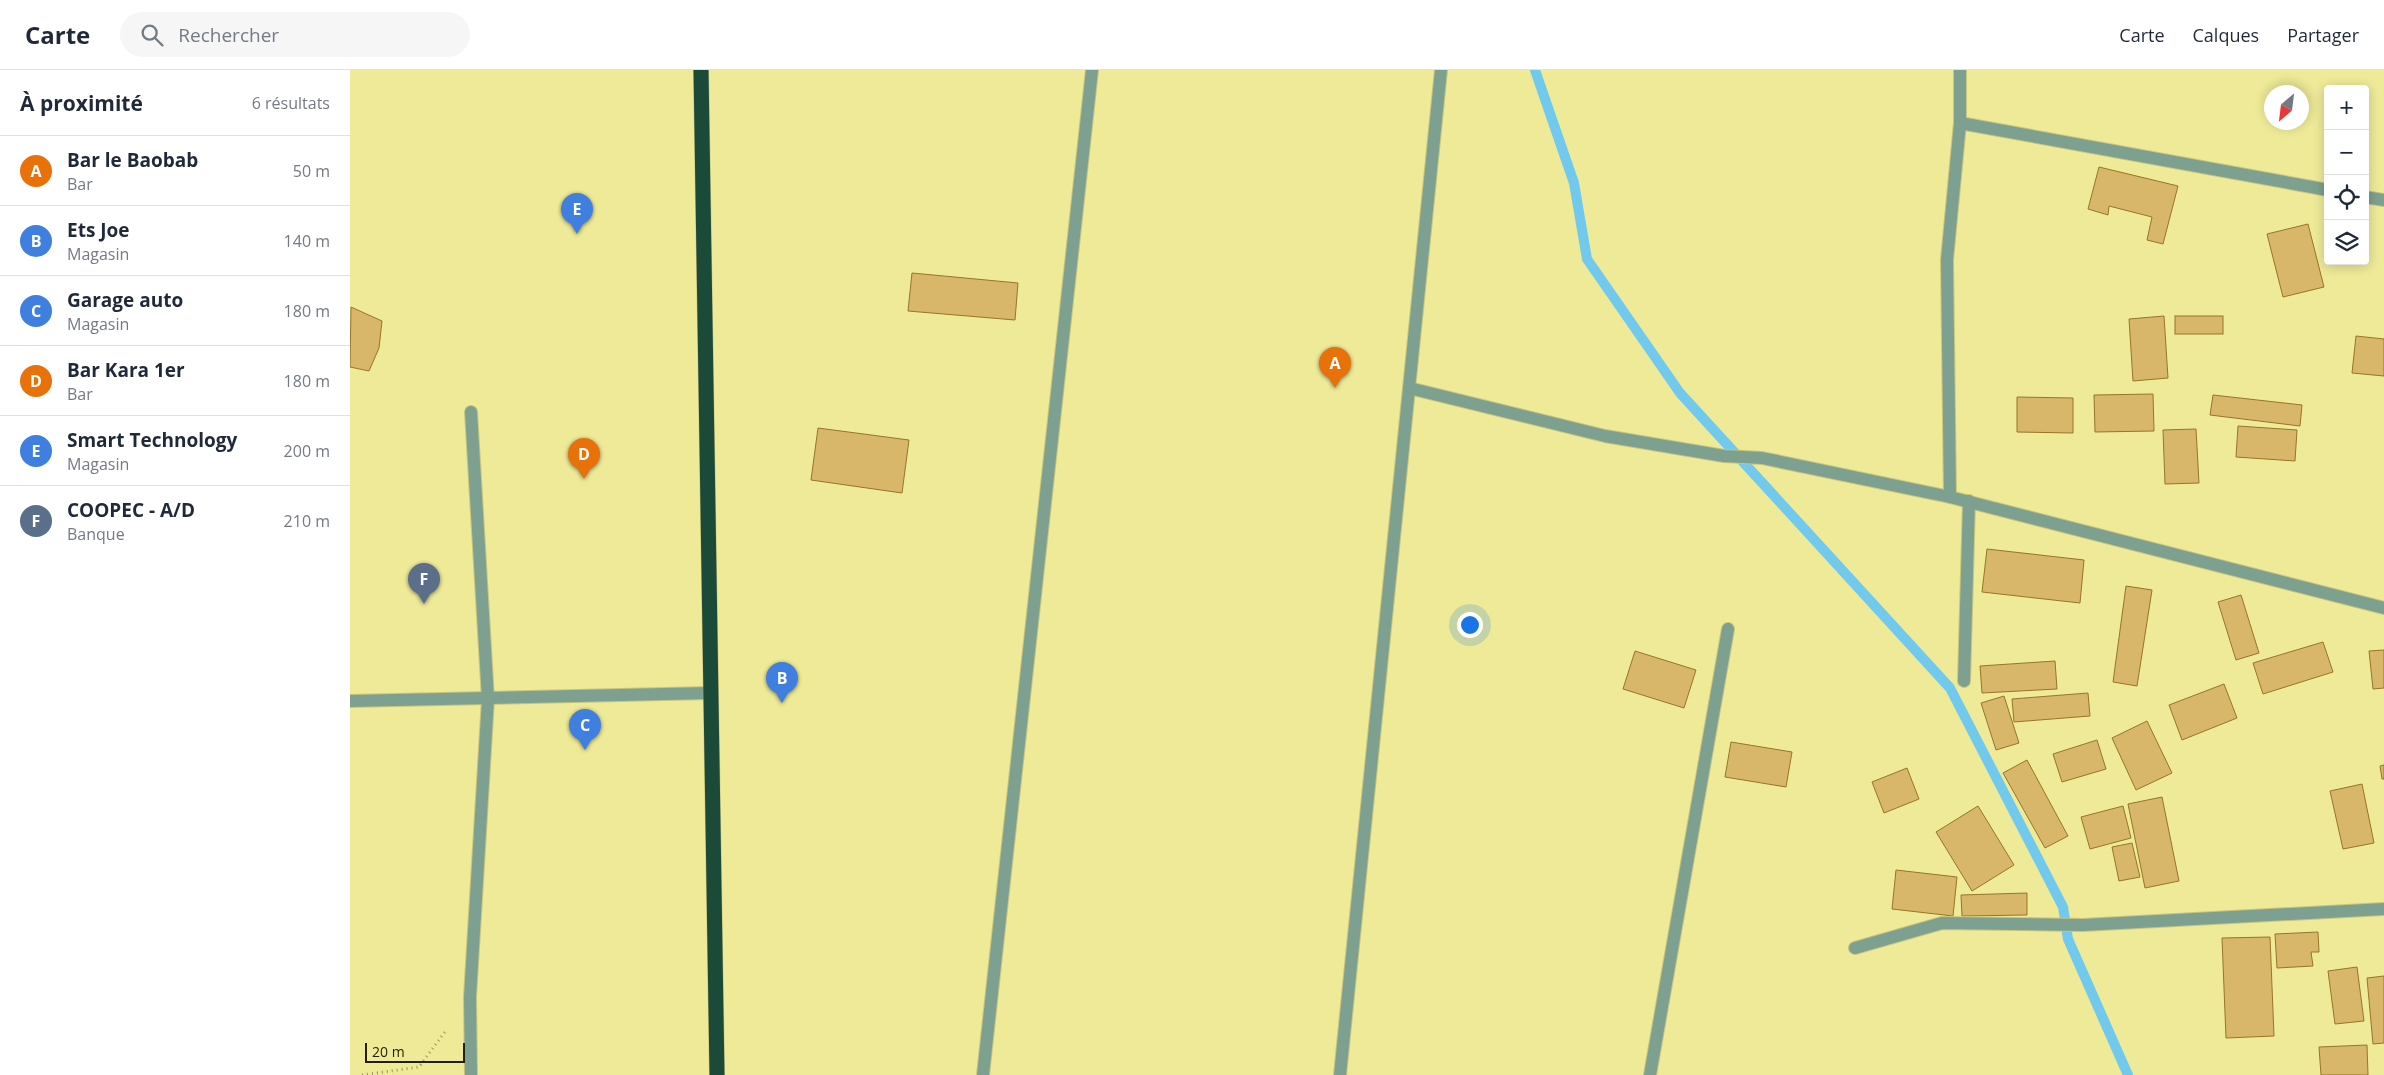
<!DOCTYPE html>
<html lang="fr">
<head>
<meta charset="utf-8">
<style>
	body { margin:0; font-family:"Open Sans",sans-serif; background:#f6f6f7; color:#1f2937 }
	.controls { position:absolute; right:15px; top:15px; display:grid; overflow:hidden; border-radius:5px; box-shadow:0 2px 12px #0003 }
	.controls button { width:45px; height:45px; display:grid; place-items:center; padding:0; border:0; border-bottom:1px solid #e0e1e3; background:#fff; color:#1f2937; font:25px sans-serif }
	.compass { position:absolute; left:1914px; top:15px; width:45px; height:45px; border-radius:50%; background:#fff; box-shadow:0 2px 12px #0003; rotate:208deg }
	.scale { position:absolute; left:15px; bottom:12px; width:100px; box-sizing:border-box; padding-left:5px; border:2px solid #211f00; border-top:0; font-size:14px; line-height:18px; white-space:nowrap; color:#211f00; -webkit-text-stroke:4px #eeea98; paint-order:stroke }
	.you { position:absolute; left:1119px; top:554px; width:18px; height:18px; margin:-12px; border:4px solid #fff; border-radius:50%; background:#1a73e8; box-shadow:0 0 0 8px #1a73e833 }
	.badge { display:grid; place-items:center; width:32px; height:32px; border-radius:50%; background:#5a44bc; color:#fff; font-size:16px; font-weight:700 }
	.pin { position:absolute; translate:-50% -41px; filter:drop-shadow(0 1px 2px #0008) }
	.pin::after { content:''; position:absolute; top:26px; width:18px; height:15px; background:inherit; clip-path:polygon(0 0,100% 0,50% 100%) }
	.list { margin:0; padding:0; list-style:none }
	h2 { display:flex; justify-content:space-between; align-items:center; height:65px; margin:0; padding:0 20px; font-size:21px }
	h2 small { font-size:16px; font-weight:400; color:#747a83 }
	.list li { display:grid; grid-template-columns:32px 1fr auto; gap:15px; align-items:center; box-sizing:border-box; height:70px; padding:0 20px; border-top:1px solid #e0e1e3 }
	.list b { display:block; font-size:19px; white-space:nowrap }
	.list p { margin:0; font-size:16px; white-space:nowrap; color:#747a83 }
	.list em { font-size:16px; font-style:normal; color:#747a83 }
	.icon { flex:none; width:28px; height:28px; fill:none; stroke:currentColor; stroke-width:2; stroke-linecap:round; stroke-linejoin:round }
	.map { position:relative; flex:none; width:2034px; height:1005px; overflow:hidden }
	header { display:flex; align-items:center; gap:30px; box-sizing:border-box; height:70px; padding:0 25px; background:#fff; border-bottom:1px solid #e0e1e3 }
	header strong { font-size:24px }
	nav { display:flex; gap:28px; margin-inline-start:auto; font-size:18px }
	.search { width:350px; height:45px; background:#f6f6f7; display:flex; align-items:center; gap:12px; box-sizing:border-box; padding:0 18px; border-radius:28px; color:#747a83; font-size:19px }
	main { display:flex }
	aside { flex:1; background:#fff }
	.map>svg:first-child { display:block }
	.lines { fill:none; stroke-linecap:round; stroke-linejoin:round }
	.stream { stroke:#71c9ed; stroke-width:10 }
	.building { fill:#d9b76a; stroke:#967526 }
	.minor-casing { stroke:#c9c57d; stroke-width:14 }
	.highway-casing { stroke:#c9c57d; stroke-width:16 }
	.path { stroke:#999659; stroke-width:3; stroke-dasharray:1 4; stroke-linecap:butt }
	.minor { stroke:#7da090; stroke-width:12 }
	.highway { stroke:#1c4a39; stroke-width:15 }
</style>
</head>
<body>
<header>
<strong>Carte</strong>
<div class="search"><svg class="icon" aria-label="search" viewBox="0 0 24 24"><circle cx="10" cy="10" r="6"/><path d="M15 15l6 6"/></svg>Rechercher</div>
<nav><a>Carte</a><a>Calques</a><a>Partager</a></nav>
</header>
<main>
<aside>
<h2>À proximité<small>6 résultats</small></h2>
<ul class="list">
<li><span class="badge" style="background:#e8710a">A</span><div><b>Bar le Baobab</b><p>Bar</p></div><em>50 m</em></li>
<li><span class="badge" style="background:#3f7fe0">B</span><div><b>Ets Joe</b><p>Magasin</p></div><em>140 m</em></li>
<li><span class="badge" style="background:#3f7fe0">C</span><div><b>Garage auto</b><p>Magasin</p></div><em>180 m</em></li>
<li><span class="badge" style="background:#e8710a">D</span><div><b>Bar Kara 1er</b><p>Bar</p></div><em>180 m</em></li>
<li><span class="badge" style="background:#3f7fe0">E</span><div><b>Smart Technology</b><p>Magasin</p></div><em>200 m</em></li>
<li><span class="badge" style="background:#5c6f8a">F</span><div><b>COOPEC - A/D</b><p>Banque</p></div><em>210 m</em></li>
</ul>
</aside>
<div class="map">
<svg width="2034" height="1005" viewBox="0 0 2034 1005">
	<rect width="100%" height="100%" fill="#eeea98"/>
	<g class="lines">
		<!-- stream -->
		<path class="stream" d="M1185 0 1224 113 1237 189 1330 323 1600 618 1713 837 1718 869 1778 1005"/>
	</g>
	<!-- building -->
	<g class="building">
		<path d="M1749 97 1828 116 1813 174 1797 170 1802 147 1759 136 1758 145 1738 139Z"/>
		<path d="M1958 154 1974 217 1933 227 1917 164Z"/>
		<path d="M562 203 668 213 665 250 558 241Z"/>
		<path d="M1 237 32 251 29 278 19 301 0 297Z"/>
		<path d="M1814 246 1818 308 1783 311 1779 249Z"/>
		<rect x="1825" y="246" width="48" height="18"/>
		<path d="M2006 266 2034 269V306L2002 303Z"/>
		<path d="M1803 324 1804 361 1745 362 1744 325Z"/>
		<path d="M1863 325 1952 335 1950 356 1860 345Z"/>
		<path d="M1667 327 1723 328V363L1667 362Z"/>
		<path d="M1888 356 1947 360 1945 391 1886 387Z"/>
		<path d="M468 358 559 370 552 423 461 410Z"/>
		<path d="M1846 359 1849 413 1815 414 1813 360Z"/>
		<path d="M1637 479 1734 490 1730 533 1632 522Z"/>
		<path d="M1776 516 1802 520 1787 616 1763 612Z"/>
		<path d="M1891 525 1909 583 1886 590 1868 532Z"/>
		<path d="M1973 572 1983 602 1913 624 1903 593Z"/>
		<path d="M2034 580V618L2023 619 2019 581Z"/>
		<path d="M1285 581 1346 600 1334 638 1273 619Z"/>
		<path d="M1705 591 1707 619 1632 623 1630 596Z"/>
		<path d="M1874 614 1887 648 1832 670 1819 635Z"/>
		<path d="M1738 623 1740 646 1664 652 1662 629Z"/>
		<path d="M1654 626 1669 673 1646 680 1631 633Z"/>
		<path d="M1797 651 1822 703 1786 720 1762 668Z"/>
		<path d="M1747 670 1756 699 1712 712 1703 684Z"/>
		<path d="M1381 672 1442 682 1436 717 1375 707Z"/>
		<path d="M1677 690 1718 766 1695 778 1653 703Z"/>
		<path d="M2034 695V709H2032L2030 696Z"/>
		<path d="M1557 698 1569 729 1534 743 1522 712Z"/>
		<path d="M2012 714 2024 773 1993 779 1980 721Z"/>
		<path d="M1812 727 1829 811 1795 818 1778 734Z"/>
		<path d="M1628 736 1664 795 1622 821 1586 762Z"/>
		<path d="M1773 736 1781 768 1740 779 1731 747Z"/>
		<path d="M1782 773 1790 807 1769 811 1762 777Z"/>
		<path d="M1546 800 1607 807 1603 846 1542 839Z"/>
		<path d="M1677 823V845L1612 846 1611 825Z"/>
		<path d="M1968 862 1969 882H1961L1963 896 1927 898 1925 864Z"/>
		<path d="M1920 867 1924 966 1876 968 1872 868Z"/>
		<path d="M2007 897 2014 951 1985 954 1978 901Z"/>
		<path d="M2034 906V973L2023 974 2017 908Z"/>
		<path d="M2017 975 2018 1005H1971L1969 977Z"/>
	</g>
	<g class="lines">
		<!-- minor casing -->
		<g class="minor-casing">
			<g id="minor">
				<path d="M1610 53 1978 120"/>
				<path d="M2015 127 2034 130"/>
				<path d="M1059 318 1255 366 1374 386 1412 388 1600 427 2034 538"/>
				<path d="M1600 427 1597 190 1610 53V0"/>
				<path d="M1614 611 1619 431"/>
				<path d="M0 631 360 623"/>
				<path d="M1505 878 1592 853 1733 855 2034 839"/>
				<path d="M121 1005 120 927 138 629 121 342"/>
				<path d="M633 1005 742 0"/>
				<path d="M990 1005 1091 0"/>
				<path d="M1300 1005 1378 559"/>
			</g>
		</g>
		<!-- highway casing -->
		<g class="highway-casing">
			<path id="highway" d="M351 0 367 1005"/>
		</g>
		<!-- path -->
		<path class="path" d="M12 1005 69 997 97 959"/>
		<!-- minor -->
		<use href="#minor" class="minor"/>
		<!-- highway -->
		<use href="#highway" class="highway"/>
	</g>
</svg>
<div class="controls">
<button>+</button>
<button>−</button>
<button><svg class="icon" aria-label="locate" viewBox="0 0 24 24"><circle cx="12" cy="12" r="6"/><path d="M12 2v4M12 18v4M2 12h4M18 12h4"/></svg></button>
<button><svg class="icon" aria-label="layers" viewBox="0 0 24 24"><path d="M12 4l9 5-9 5-9-5zM3 14l9 5 9-5"/></svg></button>
</div>
<svg class="compass" viewBox="-18 -18 36 36"><path d="M0-13l5 13h-10z" fill="#e53935"/><path d="M0 13l5-13h-10z" fill="#747a83"/></svg>
<div class="scale">20 m</div>
<div class="you"></div>
<div class="pin badge" style="left:985px;top:318px;background:#e8710a">A</div>
<div class="pin badge" style="left:432px;top:633px;background:#3f7fe0">B</div>
<div class="pin badge" style="left:235px;top:680px;background:#3f7fe0">C</div>
<div class="pin badge" style="left:234px;top:409px;background:#e8710a">D</div>
<div class="pin badge" style="left:227px;top:164px;background:#3f7fe0">E</div>
<div class="pin badge" style="left:74px;top:534px;background:#5c6f8a">F</div>
</div>
</main>
</body>
</html>
